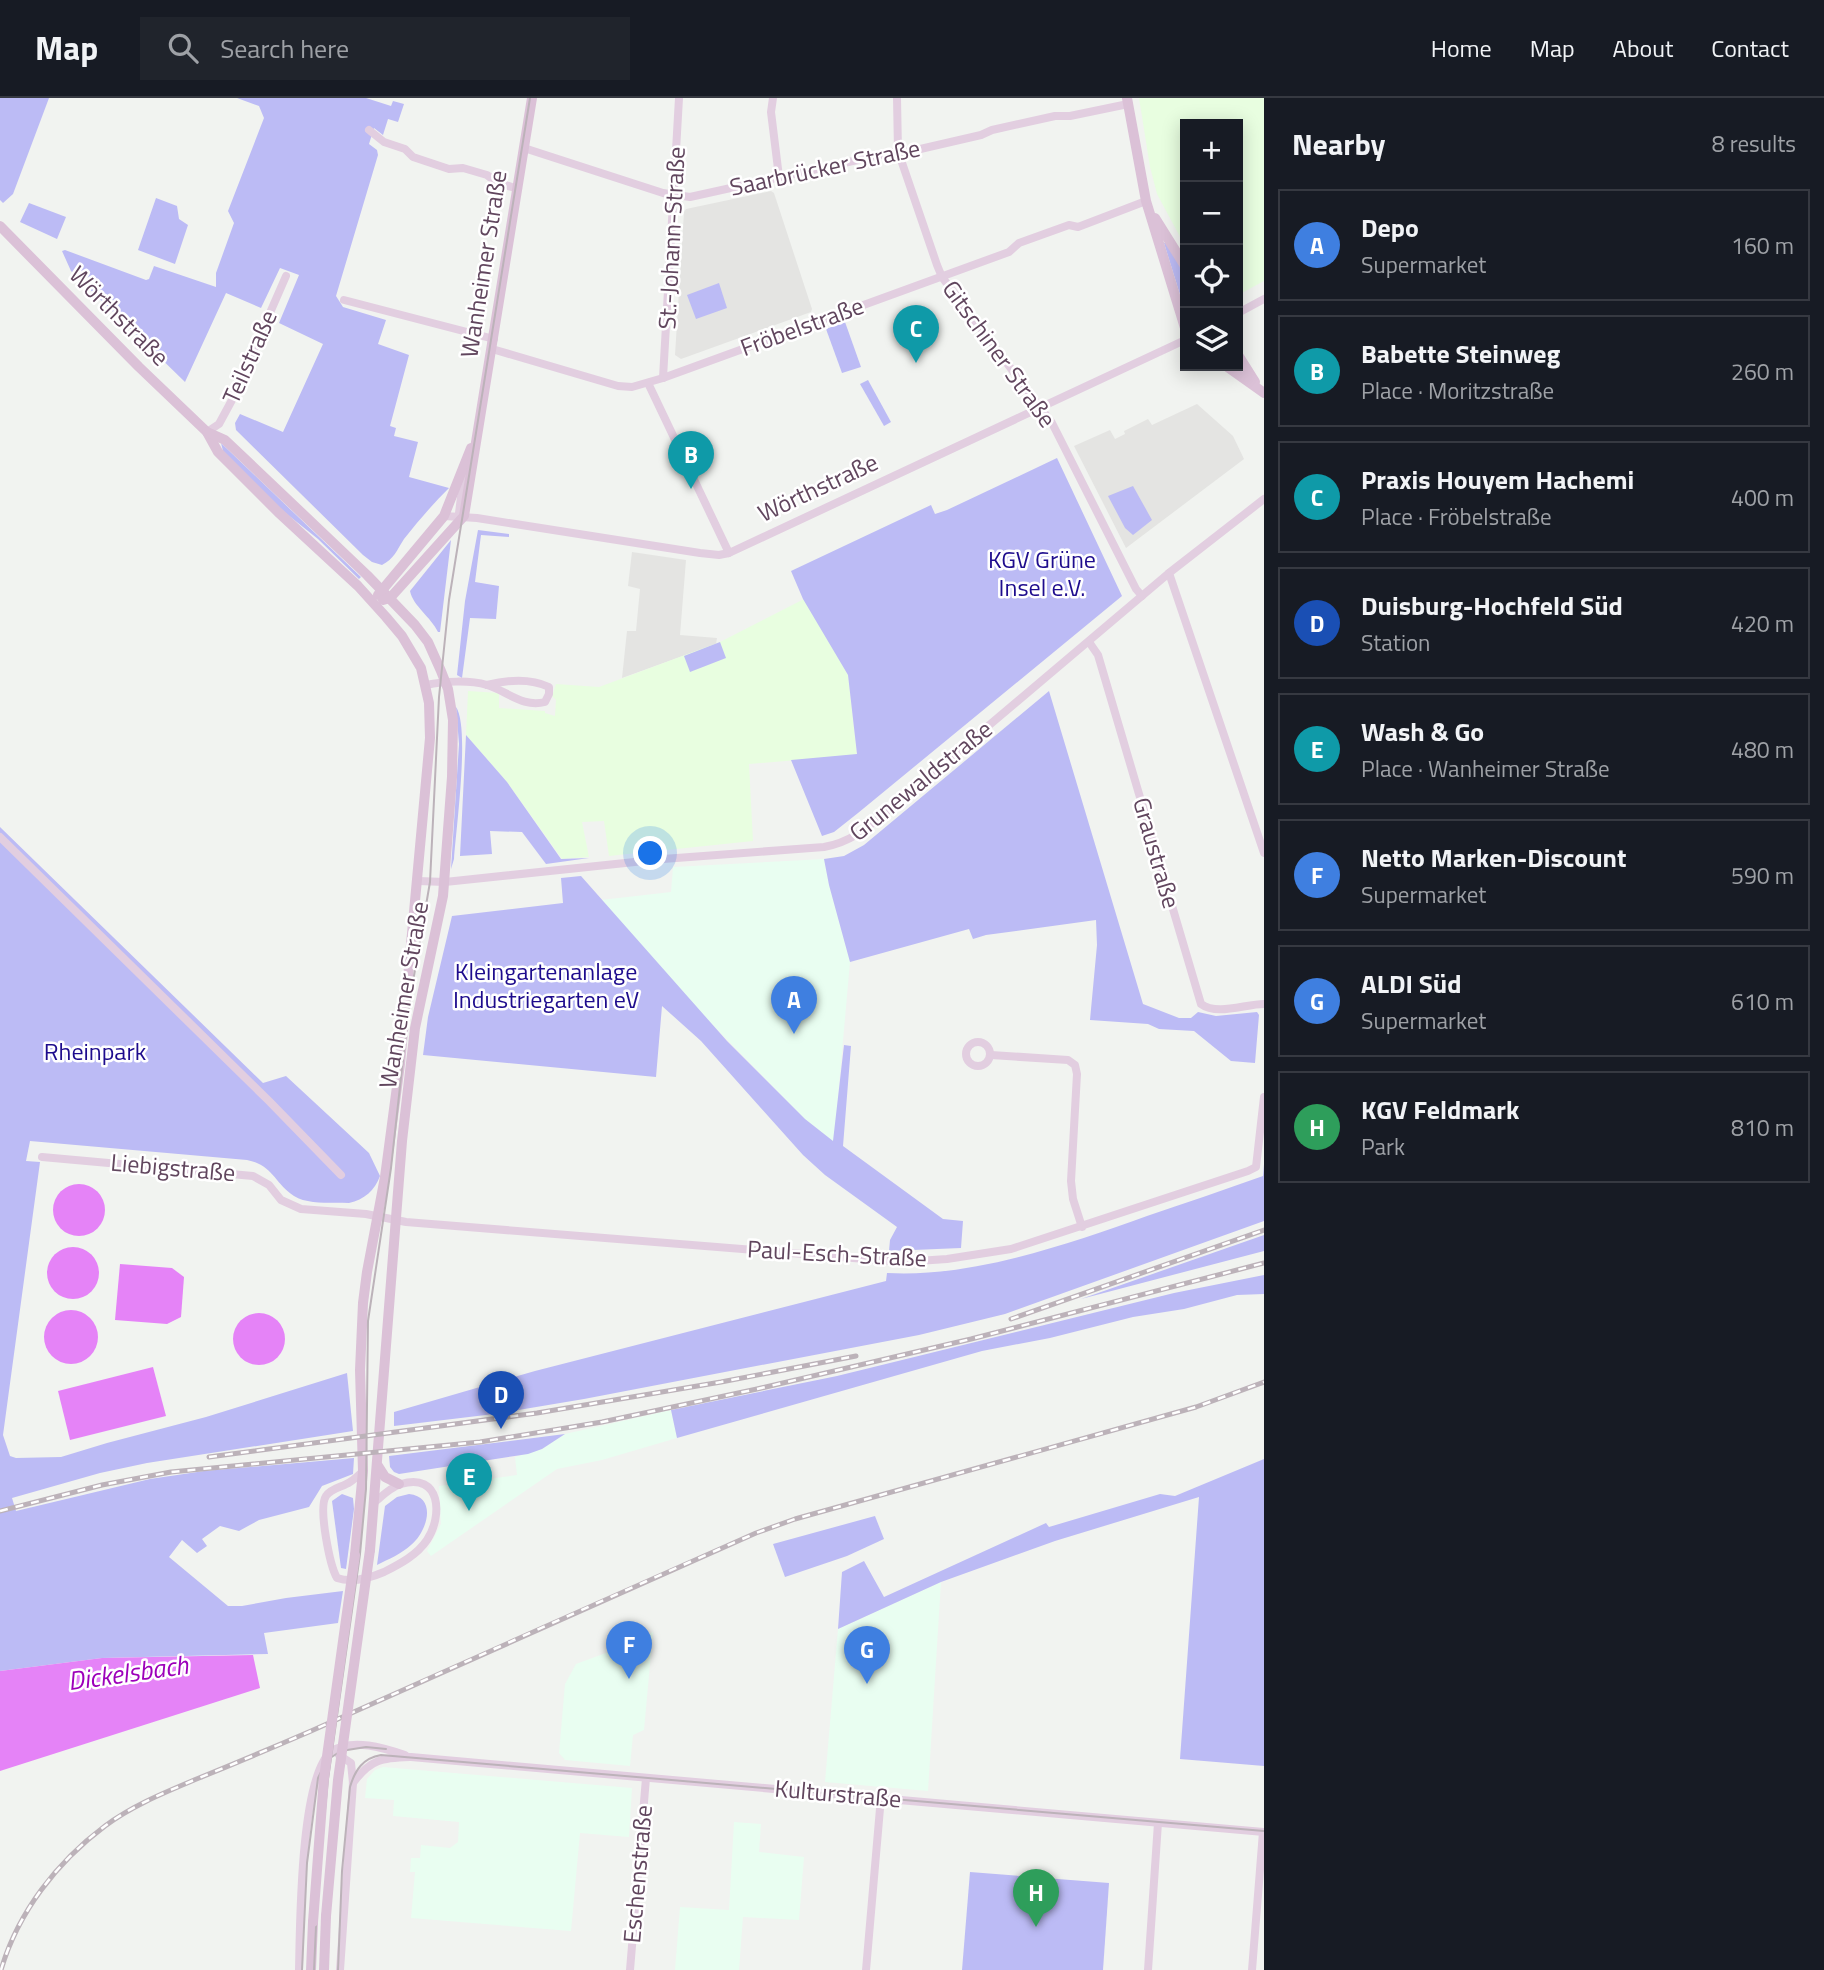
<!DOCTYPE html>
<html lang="en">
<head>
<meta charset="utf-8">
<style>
	body { margin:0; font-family:"Titillium Web",sans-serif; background:#20242c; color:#f1f3f6 }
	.controls { position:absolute; right:21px; top:21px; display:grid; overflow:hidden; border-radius:0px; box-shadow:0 4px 18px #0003 }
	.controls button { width:63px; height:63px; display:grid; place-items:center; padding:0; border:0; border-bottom:2px solid #363941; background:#171b24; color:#f1f3f6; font:35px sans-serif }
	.you { position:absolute; left:651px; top:756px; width:24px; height:24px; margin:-18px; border:5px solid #fff; border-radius:50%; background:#1a73e8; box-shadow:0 0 0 10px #1a73e833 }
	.badge { display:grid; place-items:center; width:46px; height:46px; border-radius:50%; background:#db2777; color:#fff; font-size:23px; font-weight:700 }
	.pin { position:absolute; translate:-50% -58px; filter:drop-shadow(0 2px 4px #0008) }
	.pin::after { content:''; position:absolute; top:37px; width:24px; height:21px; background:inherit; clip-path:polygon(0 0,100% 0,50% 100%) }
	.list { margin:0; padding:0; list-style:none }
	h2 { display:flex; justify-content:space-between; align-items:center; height:91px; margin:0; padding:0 28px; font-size:30px }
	h2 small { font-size:23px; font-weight:400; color:#9ea1a6 }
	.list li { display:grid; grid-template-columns:46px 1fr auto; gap:21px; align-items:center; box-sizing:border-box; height:112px; margin:0 14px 14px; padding:0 14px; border:2px solid #363941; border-radius:0px }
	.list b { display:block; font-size:26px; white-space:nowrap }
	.list p { margin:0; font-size:23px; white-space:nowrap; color:#9ea1a6 }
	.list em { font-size:23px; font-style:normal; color:#9ea1a6 }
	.icon { flex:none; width:38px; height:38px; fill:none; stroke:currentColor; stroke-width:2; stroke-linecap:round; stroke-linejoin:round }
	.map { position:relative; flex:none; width:1264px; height:1872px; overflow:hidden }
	header { display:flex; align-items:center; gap:42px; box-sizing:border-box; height:98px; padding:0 35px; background:#171b24; border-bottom:2px solid #363941 }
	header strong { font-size:33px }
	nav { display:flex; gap:38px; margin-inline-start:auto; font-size:24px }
	.search { width:490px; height:63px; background:#20242c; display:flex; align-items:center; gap:18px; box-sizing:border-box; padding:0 24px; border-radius:0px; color:#9ea1a6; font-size:26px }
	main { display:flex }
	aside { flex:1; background:#171b24 }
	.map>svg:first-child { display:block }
	.commercial { fill:#e9fef1 }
	.education { fill:#e4e4e2 }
	.medical { fill:#e8fee0 }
	.green { fill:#bcbbf5 }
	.water { fill:#e583f7 }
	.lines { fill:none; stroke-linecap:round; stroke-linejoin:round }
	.street { stroke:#e2cee0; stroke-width:8 }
	.secondary { stroke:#dbc1d7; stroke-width:10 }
	.tram { stroke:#bcb2b9; stroke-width:2 }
	.rail-casing { stroke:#bcb2b9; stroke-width:5 }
	.rail { stroke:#fff; stroke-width:2.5; stroke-dasharray:8; stroke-linecap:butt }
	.secondary-bridge { stroke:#dbc1d7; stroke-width:10 }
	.labels { text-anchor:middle; stroke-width:5; stroke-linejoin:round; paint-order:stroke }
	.street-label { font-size:24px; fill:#61465e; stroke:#fff }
	.park-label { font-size:24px; fill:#1e0c8d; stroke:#fff }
	.water-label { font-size:26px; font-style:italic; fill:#9d00ba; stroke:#fff }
</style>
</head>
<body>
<header>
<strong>Map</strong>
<div class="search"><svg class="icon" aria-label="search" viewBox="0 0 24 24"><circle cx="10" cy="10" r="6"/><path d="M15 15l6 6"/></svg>Search here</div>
<nav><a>Home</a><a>Map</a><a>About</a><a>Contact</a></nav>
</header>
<main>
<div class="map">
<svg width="1264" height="1872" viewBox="0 0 1264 1872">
	<rect width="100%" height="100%" fill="#f1f3f0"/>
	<!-- commercial -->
	<g class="commercial">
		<path d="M824 761 829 787 850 864 834 1044 805 1021 704 918 601 802 671 794 673 769Z"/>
		<path d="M671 1312 677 1340 602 1362 557 1371 431 1458 427 1453 441 1426 439 1388 517 1377 515 1359 542 1351 565 1336Z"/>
		<path d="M941 1484 928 1693 825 1684 838 1531Z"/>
		<path d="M653 1534 644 1632 633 1637 630 1668 565 1662 559 1655 565 1586 576 1566 614 1552Z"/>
		<path d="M383 1669 632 1690 629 1739 580 1735 571 1833 411 1820 415 1774H410L411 1760H420L421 1747 450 1750 458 1744 459 1724 393 1718 394 1702 365 1700 367 1681 375 1672Z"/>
		<path d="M734 1724 761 1726 759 1754 804 1759 799 1822 743 1819 739 1872H675L680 1809 729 1812Z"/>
	</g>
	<!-- education -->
	<g class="education">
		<path d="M771 93 774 95 812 211 811 214 681 261 675 257 684 114 686 111Z"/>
		<path d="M1197 306 1233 338 1244 361 1126 450 1074 348 1110 332 1115 341 1125 336 1124 333 1148 321 1152 327Z"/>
		<path d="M632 454 686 462 680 537 717 540 716 546 622 580 627 533H636L640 491 628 488Z"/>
	</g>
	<!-- medical -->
	<g class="medical">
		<path d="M1139 0H1264V183L1238 197V26H1185V148L1157 96 1150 69Z"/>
		<path d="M806 500 848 577 857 657 749 666 753 743 609 758 604 723 582 724 589 759 562 761 507 684 466 637 468 593 499 595V610L545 613V615L555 618 556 602 552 598 556 586 599 589 720 544Z"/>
	</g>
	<!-- green -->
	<g class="green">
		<path d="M0 0H49L13 96 3 105 0 102Z"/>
		<path d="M237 0H366L391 8 393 3 404 6 398 24 388 21 383 37 374 30 369 46 377 52 378 57 336 198 343 209 386 222 378 246 409 257 390 328 396 330 394 338 418 344 409 379 449 390C433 406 418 423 404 441 397 452 394 461 382 467L372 464 363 457 236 332 235 325 240 316 283 334 323 246 279 225 299 177 280 170 261 210 226 195 185 284 71 173 62 153 65 152 146 182 149 181 154 168 216 189V175L234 125 228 113 264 20 259 8Z"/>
		<path d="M156 100 177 108 179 121 188 127 175 166 138 152Z"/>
		<path d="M29 105 66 119 57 141 20 124Z"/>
		<path d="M1164 145H1167L1185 175V213Z"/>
		<path d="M719 185 727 210 696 221 687 197Z"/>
		<path d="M845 224 861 269 842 275 826 231Z"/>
		<path d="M868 282 891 324 884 328 860 286Z"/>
		<path d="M221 345 361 479 359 481 318 441 283 413 223 353Z"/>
		<path d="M1057 360 1122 498 858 715 834 734 822 738 791 662 857 656 848 577 803 501 791 473 931 407 935 416 947 412Z"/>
		<path d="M1133 388 1152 422 1133 437 1125 430 1108 398Z"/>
		<path d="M478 432 509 436V439L481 437 475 484 499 488 496 521 470 520 462 580 457 577 465 503Z"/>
		<path d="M451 442 440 534H438C431 519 413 508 410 493Z"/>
		<path d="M720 544 726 560 690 574 684 558Z"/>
		<path d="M1049 593 1143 906 1179 920H1191L1198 914 1216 918 1257 914 1259 917 1255 965 1231 963 1194 933 1159 931 1148 926 1090 922 1097 847 1096 822 986 837 973 841 969 831 850 864 829 787 824 761 844 758 864 747Z"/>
		<path d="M456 609C470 629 456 731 454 761L451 771 459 646Z"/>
		<path d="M466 637 507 684 561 761 589 760 546 766 522 734 490 733 492 756 460 758Z"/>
		<path d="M0 729 263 985 286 978 369 1055 380 1078C375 1092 364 1102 349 1105 332 1104 308 1107 294 1098 275 1086 273 1067 247 1062L30 1043 26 1063 40 1064 3 1337 10 1358 16 1360 61 1359 107 1345 206 1319 347 1275 353 1333 147 1365 100 1375 12 1400 16 1413 150 1381 204 1373 354 1360 353 1376 322 1388 309 1409 259 1422 239 1433 220 1428 202 1441 207 1448 197 1455 182 1442 169 1459 228 1508H242L286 1500 343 1493 338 1525 264 1535 268 1556 102 1560 0 1573Z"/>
		<path d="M581 778 727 943 805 1021 833 1043 844 947 851 948 843 1048 943 1121 963 1123 961 1150 889 1153 890 1142 897 1129 825 1077 803 1057 701 943 662 908 656 979 423 957 428 919 452 818 563 805 561 780Z"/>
		<path d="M1264 1066V1123L1005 1216 919 1237 584 1301 494 1316 394 1328V1314L535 1273 886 1183 887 1175C971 1180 1069 1146 1147 1118 1185 1105 1224 1092 1263 1078Z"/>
		<path d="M1264 1137V1153L1081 1201Z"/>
		<path d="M1264 1177V1196L1237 1197 1184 1211 1133 1219 1050 1240 982 1253 677 1340 671 1312 837 1278 1174 1195Z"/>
		<path d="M565 1336 542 1351 528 1356 399 1376 394 1374 390 1369 389 1358Z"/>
		<path d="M1264 1361V1668L1180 1661 1199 1399 1055 1443 941 1484 838 1531 842 1474 864 1463 884 1499 1046 1425 1049 1429 1160 1396 1175 1398Z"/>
		<path d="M342 1396 353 1400 354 1411 346 1471 341 1470 332 1403Z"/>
		<path d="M409 1396C438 1399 427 1434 411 1447 401 1456 389 1461 377 1467L385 1408 397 1399Z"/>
		<path d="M875 1418 884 1441 847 1458 785 1479 773 1446Z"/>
		<path d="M970 1774 1109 1785 1103 1872H962Z"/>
	</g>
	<!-- water -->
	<g class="water">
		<circle cx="79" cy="1112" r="26"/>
		<circle cx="73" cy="1175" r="26"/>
		<path d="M120 1166 172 1170 184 1179 181 1219 167 1226 115 1222Z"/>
		<circle cx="71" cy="1239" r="27"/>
		<circle cx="259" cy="1241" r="26"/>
		<path d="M153 1269 166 1318 70 1342 58 1293Z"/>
		<path d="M253 1557 260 1590 0 1673V1573L102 1560Z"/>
	</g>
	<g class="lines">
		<!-- street -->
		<g class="street">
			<path d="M773 0 771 14 779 79"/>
			<path d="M897 0 898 53 937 167 942 179 1052 325 1136 491 1142 498"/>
			<path d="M369 32 384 44 405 51 413 59 449 71 463 70 487 77 496 84 518 91"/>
			<path d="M524 50 663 95 690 99 898 53 916 52 981 37 992 32 1055 18H1070L1128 6"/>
			<path d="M344 202 494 241"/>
			<path d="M1238 215 1264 201"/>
			<path d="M492 251 618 288 632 289 663 280 1009 154 1019 145 1069 127 1078 129 1146 103"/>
			<path d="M663 280 679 0"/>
			<path d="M648 285 729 455"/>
			<path d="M207 334 219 326 232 302 286 178"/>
			<path d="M444 418 477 420 700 455 719 457 729 455 1185 242"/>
			<path d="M464 418 459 415 464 375"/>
			<path d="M1169 475 1264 755"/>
			<path d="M1089 544 1098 557 1201 906C1217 918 1245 906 1264 906"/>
			<path d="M426 587C444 583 470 582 487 587 507 593 523 610 545 604L549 596V589C530 580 507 582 487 587"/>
			<path d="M0 739 269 1003 341 1077"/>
			<path d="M418 783 445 784 663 761 824 749C852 744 868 729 890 711L1169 475 1264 401"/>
			<circle cx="978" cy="956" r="12"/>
			<path d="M991 957 1068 962 1075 967 1077 976 1071 1083 1073 1101 1082 1129"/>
			<path d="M42 1059 253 1078 269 1087 281 1102 301 1111 366 1116 406 1124 903 1164 947 1161 1011 1151 1248 1073 1256 1069 1264 999"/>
			<path d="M363 1373C359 1377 355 1381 350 1384 343 1389 331 1390 326 1398 318 1410 330 1468 337 1480 352 1485 370 1480 384 1474 400 1466 417 1457 427 1442 443 1418 441 1374 401 1386 391 1389 383 1397 375 1404"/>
			<path d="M339 1657 351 1665 353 1685 340 1872"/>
			<path d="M353 1685C371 1660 383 1660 411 1659L1264 1734"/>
			<path d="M299 1872C300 1831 300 1675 332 1653 353 1640 384 1650 405 1657"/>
			<path d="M630 1872 646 1680"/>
			<path d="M866 1872 881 1699"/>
			<path d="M1148 1872 1158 1725"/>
			<path d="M1252 1872 1263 1734"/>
		</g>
		<!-- secondary -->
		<g class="secondary">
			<path d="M1127 0 1146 103 1185 230"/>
			<path d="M1155 120 1185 168"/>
			<path d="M0 128 139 269 207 334 218 354 278 414 358 488 386 519 402 538 421 570 429 605 430 640 400 966 385 1079 367 1174 363 1205 360 1272 363 1373 355 1457"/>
			<path d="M1238 257 1255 284"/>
			<path d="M1226 268 1264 295"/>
			<path d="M207 334 225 342 367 477 415 527 428 544 441 573 448 591 453 622 452 679 443 798 415 930 402 1043 370 1452"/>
			<path d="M378 497 444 418 471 350"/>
			<path d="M383 502 390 500 464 418 532 0"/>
			<path d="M378 1368 385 1379 399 1386"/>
			<path d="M311 1872 313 1824"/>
			<path d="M324 1872 326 1818"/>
		</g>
		<!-- tram -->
		<g class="tram">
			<path d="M302 1872 307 1765 318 1680 327 1662 341 1653 366 1649 386 1651"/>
			<path d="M314 1872 318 1785 328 1681 360 1456 366 1391 368 1223 391 1070 409 907 430 784 439 599 449 502 530 0"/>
			<path d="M338 1872 342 1773 350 1689C355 1672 363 1660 381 1657L1264 1733"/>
		</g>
		<!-- rail casing -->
		<g class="rail-casing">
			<g id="rail">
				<path d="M1011 1221 1264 1132"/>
				<path d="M209 1359 537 1315 721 1284 856 1258"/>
				<path d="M0 1413 102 1387 171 1374 480 1344 602 1324 757 1291 971 1241 1264 1165"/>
				<path d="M1 1872C18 1814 57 1764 105 1728 133 1707 166 1694 199 1680 236 1665 274 1649 311 1633 459 1567 607 1500 756 1435L795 1421 1196 1309 1264 1284"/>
			</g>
		</g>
		<!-- rail -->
		<use href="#rail" class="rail"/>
		<!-- secondary-bridge -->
		<g class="secondary-bridge">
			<path d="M326 1818 338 1682 370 1452"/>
			<path d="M313 1824 324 1680 355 1457"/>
		</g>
	</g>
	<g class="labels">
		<!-- street labels -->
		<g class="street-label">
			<text transform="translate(825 70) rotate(-12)" y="8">Saarbrücker Straße</text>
			<text transform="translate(672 140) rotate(-87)" y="8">St.-Johann-Straße</text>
			<text transform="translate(484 166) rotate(-81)" y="8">Wanheimer Straße</text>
			<text transform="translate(119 218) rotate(45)" y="8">Wörthstraße</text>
			<text transform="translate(802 229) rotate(-20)" y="8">Fröbelstraße</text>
			<text transform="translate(999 256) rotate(54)" y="8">Gitschiner Straße</text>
			<text transform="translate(250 259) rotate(-66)" y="8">Teilstraße</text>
			<text transform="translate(818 390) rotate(-25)" y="8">Wörthstraße</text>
			<text transform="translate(921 683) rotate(-39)" y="8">Grunewaldstraße</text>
			<text transform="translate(1156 755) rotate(74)" y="8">Graustraße</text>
			<text transform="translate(404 897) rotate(-80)" y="8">Wanheimer Straße</text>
			<text transform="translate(173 1070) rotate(5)" y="8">Liebigstraße</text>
			<text transform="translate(837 1156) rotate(3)" y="8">Paul-Esch-Straße</text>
			<text transform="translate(838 1696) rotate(5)" y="8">Kulturstraße</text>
			<text transform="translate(638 1776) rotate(-85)" y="8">Eschenstraße</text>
		</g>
		<!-- park labels -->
		<g class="park-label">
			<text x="1042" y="470">KGV Grüne<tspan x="1042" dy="28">Insel e.V.</tspan></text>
			<text x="546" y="882">Kleingartenanlage<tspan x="546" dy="28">Industriegarten eV</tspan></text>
			<text x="95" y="962">Rheinpark</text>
		</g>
		<!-- water labels -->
		<g class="water-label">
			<text transform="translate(128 1575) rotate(-8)" y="9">Dickelsbach</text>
		</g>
	</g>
</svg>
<div class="controls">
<button>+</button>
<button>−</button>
<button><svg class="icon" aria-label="locate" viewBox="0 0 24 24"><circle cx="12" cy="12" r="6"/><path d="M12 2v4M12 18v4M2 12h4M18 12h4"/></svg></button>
<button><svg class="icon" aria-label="layers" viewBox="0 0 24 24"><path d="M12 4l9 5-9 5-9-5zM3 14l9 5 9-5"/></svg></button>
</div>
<div class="you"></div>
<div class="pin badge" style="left:794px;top:936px;background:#3f7fe0">A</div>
<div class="pin badge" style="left:691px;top:391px;background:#0f9aa8">B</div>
<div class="pin badge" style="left:916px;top:265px;background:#0f9aa8">C</div>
<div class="pin badge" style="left:501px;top:1331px;background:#1a4fb4">D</div>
<div class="pin badge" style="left:469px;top:1413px;background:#0f9aa8">E</div>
<div class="pin badge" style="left:629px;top:1581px;background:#3f7fe0">F</div>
<div class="pin badge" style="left:867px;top:1586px;background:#3f7fe0">G</div>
<div class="pin badge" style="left:1036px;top:1829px;background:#2e9e5b">H</div>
</div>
<aside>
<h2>Nearby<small>8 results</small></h2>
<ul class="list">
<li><span class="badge" style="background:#3f7fe0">A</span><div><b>Depo</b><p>Supermarket</p></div><em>160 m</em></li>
<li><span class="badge" style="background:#0f9aa8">B</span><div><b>Babette Steinweg</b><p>Place · Moritzstraße</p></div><em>260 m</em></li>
<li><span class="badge" style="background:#0f9aa8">C</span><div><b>Praxis Houyem Hachemi</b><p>Place · Fröbelstraße</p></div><em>400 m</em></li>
<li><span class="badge" style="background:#1a4fb4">D</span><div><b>Duisburg-Hochfeld Süd</b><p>Station</p></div><em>420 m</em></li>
<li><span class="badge" style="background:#0f9aa8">E</span><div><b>Wash &amp; Go</b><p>Place · Wanheimer Straße</p></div><em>480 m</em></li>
<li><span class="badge" style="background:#3f7fe0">F</span><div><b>Netto Marken-Discount</b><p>Supermarket</p></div><em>590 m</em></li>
<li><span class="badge" style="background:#3f7fe0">G</span><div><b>ALDI Süd</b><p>Supermarket</p></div><em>610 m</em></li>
<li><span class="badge" style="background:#2e9e5b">H</span><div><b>KGV Feldmark</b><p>Park</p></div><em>810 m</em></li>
</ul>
</aside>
</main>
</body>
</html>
